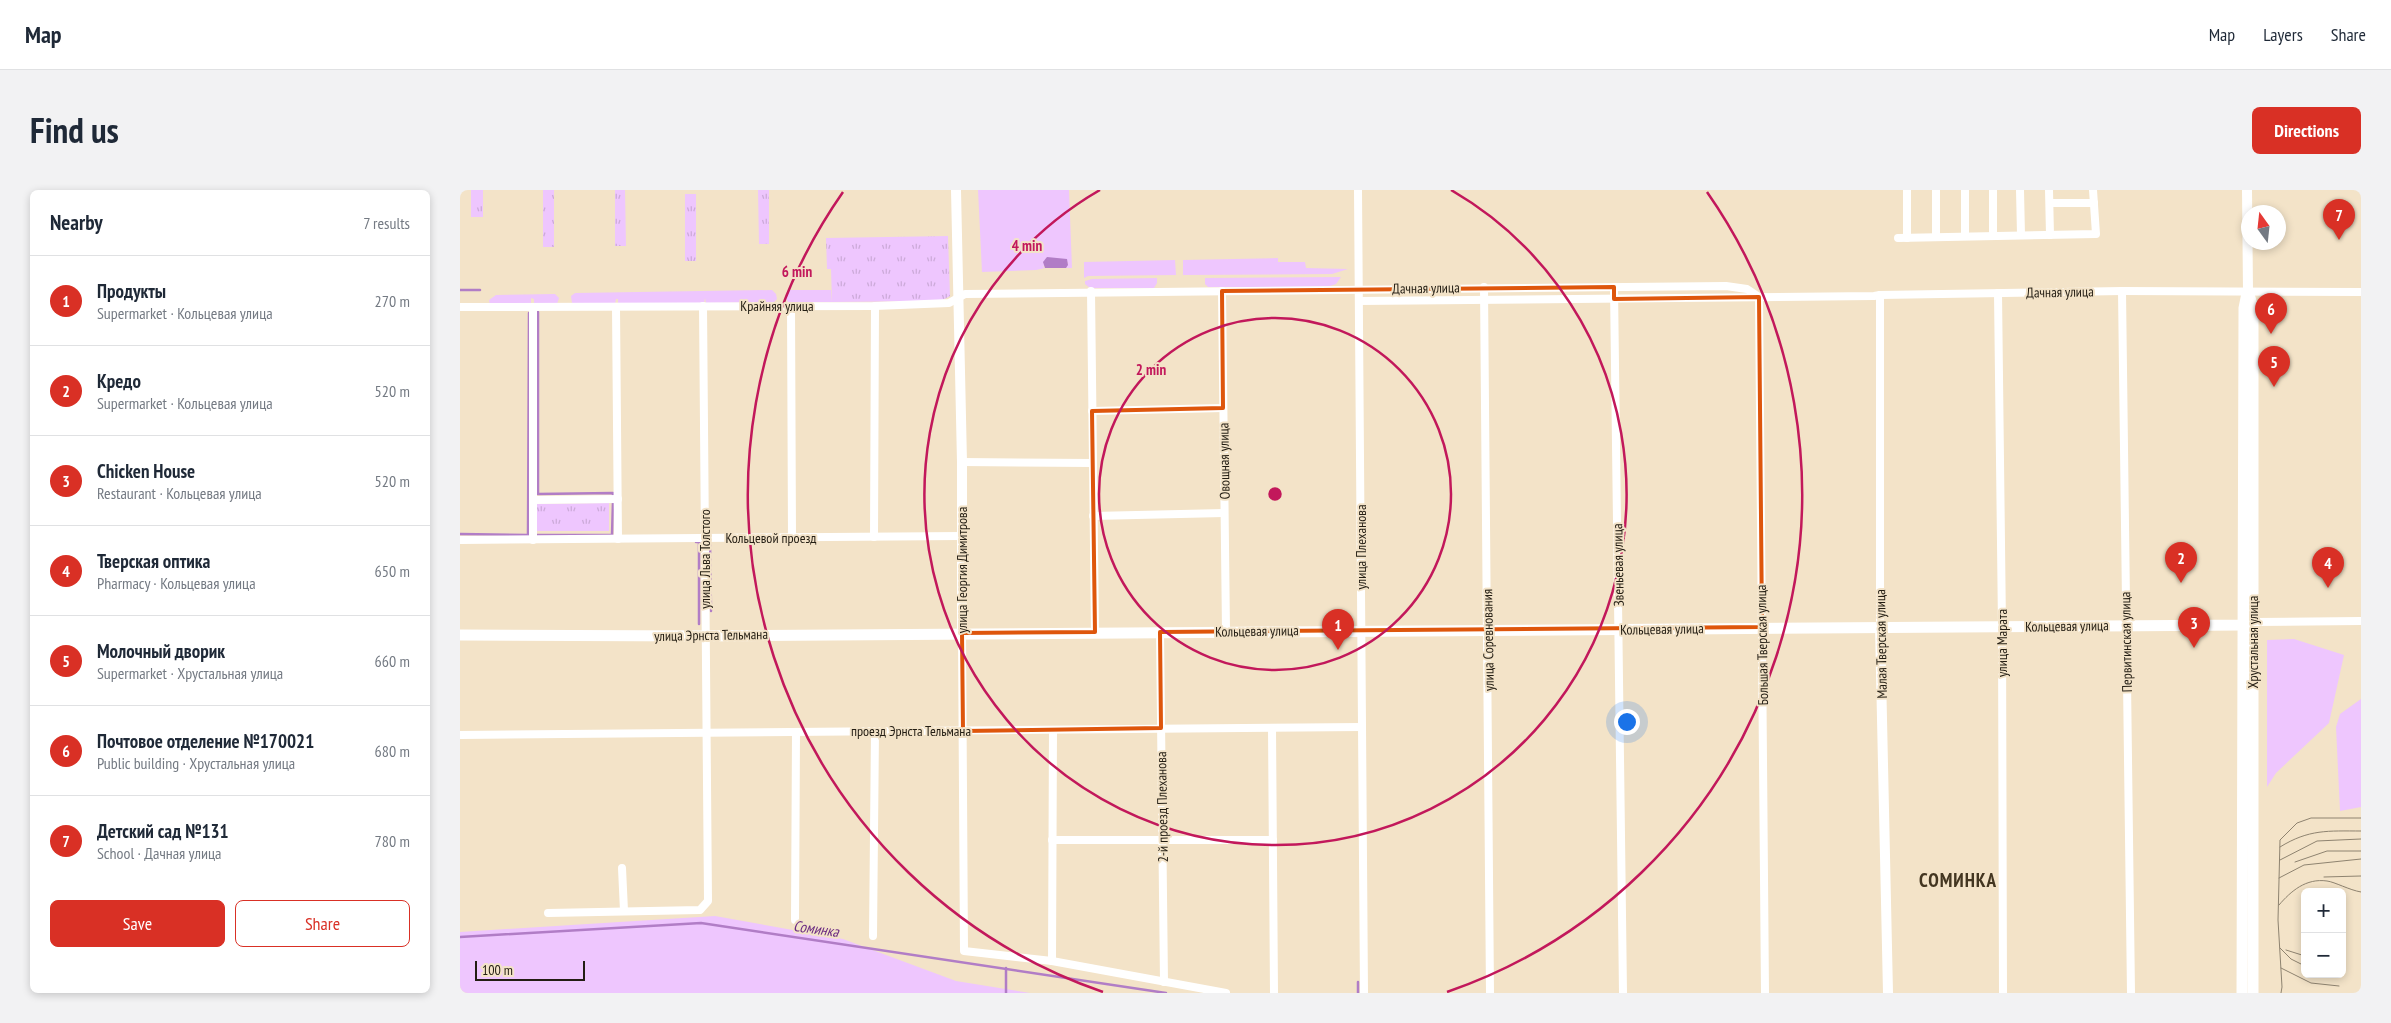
<!DOCTYPE html>
<html lang="en">
<head>
<meta charset="utf-8">
<style>
	body { margin:0; font-family:"PT Sans Narrow",sans-serif; background:#f2f2f3; color:#1f2937 }
	.controls { position:absolute; right:15px; bottom:15px; display:grid; overflow:hidden; border-radius:8px; box-shadow:0 2px 8px #0003 }
	.controls button { width:45px; height:45px; display:grid; place-items:center; padding:0; border:0; border-bottom:1px solid #e0e1e3; background:#fff; color:#1f2937; font:25px sans-serif }
	.compass { position:absolute; left:1781px; top:15px; width:45px; height:45px; border-radius:50%; background:#fff; box-shadow:0 2px 8px #0003; rotate:345deg }
	.scale { position:absolute; left:15px; bottom:12px; width:110px; box-sizing:border-box; padding-left:5px; border:2px solid #231d13; border-top:0; font-size:14px; line-height:18px; white-space:nowrap; color:#231d13; -webkit-text-stroke:4px #f3e3c8; paint-order:stroke }
	.you { position:absolute; left:1166px; top:531px; width:18px; height:18px; margin:-12px; border:4px solid #fff; border-radius:50%; background:#1a73e8; box-shadow:0 0 0 8px #1a73e833 }
	.badge { display:grid; place-items:center; width:32px; height:32px; border-radius:50%; background:#d93025; color:#fff; font-size:16px; font-weight:700 }
	.pin { position:absolute; translate:-50% -41px; filter:drop-shadow(0 1px 2px #0008) }
	.pin::after { content:''; position:absolute; top:26px; width:18px; height:15px; background:inherit; clip-path:polygon(0 0,100% 0,50% 100%) }
	.list { margin:0; padding:0; list-style:none }
	h2 { display:flex; justify-content:space-between; align-items:center; height:65px; margin:0; padding:0 20px; font-size:21px }
	h2 small { font-size:16px; font-weight:400; color:#747a83 }
	.list li { display:grid; grid-template-columns:32px 1fr auto; gap:15px; align-items:center; box-sizing:border-box; height:90px; padding:0 20px; border-top:1px solid #e0e1e3 }
	.list b { display:block; font-size:19px; white-space:nowrap }
	.list p { margin:0; font-size:16px; white-space:nowrap; color:#747a83 }
	.list em { font-size:16px; font-style:normal; color:#747a83 }
	.actions { display:flex; gap:10px; padding:15px 20px }
	.actions a { flex:1; padding:11px 0; border:1px solid #d93025; border-radius:8px; text-align:center; font-size:18px; color:#d93025 }
	.actions .main { background:#d93025; color:#fff }
	.map { position:relative; flex:none; width:1901px; height:803px; overflow:hidden; border-radius:8px }
	header { display:flex; align-items:center; gap:30px; box-sizing:border-box; height:70px; padding:0 25px; background:#fff; border-bottom:1px solid #e0e1e3 }
	header strong { font-size:24px }
	nav { display:flex; gap:28px; margin-inline-start:auto; font-size:18px }
	.intro { display:flex; align-items:center; justify-content:space-between; box-sizing:border-box; height:120px; padding:0 30px }
	h1 { margin:0; font-size:35px }
	.button { padding:12px 22px; border-radius:8px; background:#d93025; color:#fff; font-size:18px; font-weight:700 }
	main { display:flex; gap:30px; padding:0 30px }
	aside { flex:1; background:#fff; border-radius:8px; box-shadow:0 2px 8px #0003 }
	.map>svg:first-child { display:block }
	.green { fill:#eec6fe }
	.park { fill:url(#park-tufts) }
	.water { fill:#b17dc6 }
	.lines { fill:none; stroke-linecap:round; stroke-linejoin:round }
	.stream { stroke:#b17dc6; stroke-width:2.5 }
	.minor { stroke:#fff; stroke-width:8 }
	.tertiary { stroke:#fff; stroke-width:10 }
	.secondary { stroke:#fff; stroke-width:11 }
	.tram { stroke:#8e8370; stroke-width:1 }
	.marked { fill:none; stroke:#de560c; stroke-width:4; stroke-linejoin:round }
	.ring { fill:none; stroke:#c2185b; stroke-width:2.5 }
	.labels { text-anchor:middle; stroke-width:4; stroke-linejoin:round; paint-order:stroke }
	.street-label { font-size:14px; fill:#231d13; stroke:#f3e3c8 }
	.water-label { font-size:15px; font-style:italic; fill:#6a2981; stroke:#f3e3c8 }
	.district-label { font-size:19px; font-weight:bold; letter-spacing:1px; fill:#433621; stroke:#f3e3c8 }
	.centre { fill:#c2185b; stroke:#f3e3c8; stroke-width:2.5 }
	.ring-label { font-size:15px; text-anchor:middle; font-weight:bold; fill:#c2185b; stroke:#f3e3c8; stroke-width:4; stroke-linejoin:round; paint-order:stroke }
</style>
</head>
<body>
<header>
<strong>Map</strong>
<nav><a>Map</a><a>Layers</a><a>Share</a></nav>
</header>
<div class="intro"><h1>Find us</h1><a class="button">Directions</a></div>
<main>
<aside>
<h2>Nearby<small>7 results</small></h2>
<ul class="list">
<li><span class="badge">1</span><div><b>Продукты</b><p>Supermarket · Кольцевая улица</p></div><em>270 m</em></li>
<li><span class="badge">2</span><div><b>Кредо</b><p>Supermarket · Кольцевая улица</p></div><em>520 m</em></li>
<li><span class="badge">3</span><div><b>Chicken House</b><p>Restaurant · Кольцевая улица</p></div><em>520 m</em></li>
<li><span class="badge">4</span><div><b>Тверская оптика</b><p>Pharmacy · Кольцевая улица</p></div><em>650 m</em></li>
<li><span class="badge">5</span><div><b>Молочный дворик</b><p>Supermarket · Хрустальная улица</p></div><em>660 m</em></li>
<li><span class="badge">6</span><div><b>Почтовое отделение №170021</b><p>Public building · Хрустальная улица</p></div><em>680 m</em></li>
<li><span class="badge">7</span><div><b>Детский сад №131</b><p>School · Дачная улица</p></div><em>780 m</em></li>
</ul>
<div class="actions"><a class="main">Save</a><a>Share</a></div>
</aside>
<div class="map">
<svg width="1901" height="803" viewBox="0 0 1901 803">
	<defs>
		<pattern id="park-tufts" width="24" height="20" patternUnits="userSpaceOnUse" patternTransform="scale(1.25)"><rect width="24" height="20" fill="#eec6fe"/><path d="M3 7l-1-3M5 7V3M7 7l1-3M15 17l-1-3M17 17v-4M19 17l1-3" fill="none" stroke="#ccaad9"/></pattern>
	</defs>
	<rect width="100%" height="100%" fill="#f3e3c8"/>
	<!-- green -->
	<g class="green">
		<path d="M518 0H609L612 78H606L608 72 583 76 585 78 576 80 522 82Z"/>
		<path d="M818 68V72H845L846 78 888 79 872 84 723 85V70Z"/>
		<path d="M715 70 716 85 628 86 624 88V72Z"/>
		<path d="M881 87 876 94 867 97H748L745 94V88Z"/>
		<path d="M697 88V93L694 98H630L625 94V91L632 89Z"/>
		<path d="M312 100 316 104 317 109 314 112 246 113 245 108 244 113 158 114V109H156L155 114 112 113 111 106 115 103Z"/>
		<path d="M329 100H371L372 112H328L325 107Z"/>
		<path d="M95 104 99 108 97 114 74 115V109L71 108V115H30L29 110 36 105Z"/>
		<path d="M1834 449 1884 465 1869 533 1816 583 1807 597V450Z"/>
		<path d="M1901 509V617L1880 621 1876 537 1880 524Z"/>
		<path d="M255 726 383 749 496 791 570 803H0V742Z"/>
	</g>
	<!-- park -->
	<g class="park">
		<rect x="11" y="0" width="12" height="27"/>
		<rect x="83" y="0" width="11" height="57"/>
		<path d="M155 0H165L166 56H155Z"/>
		<path d="M298 0H309V54H299Z"/>
		<rect x="225" y="4" width="11" height="67"/>
		<path d="M488 46 490 106 481 111 372 112 371 79H367L366 48Z"/>
		<path d="M149 313V341H77V314Z"/>
	</g>
	<!-- water -->
	<path class="water" d="M587 67 607 69 608 75 606 78H585L583 72Z"/>
	<g class="lines">
		<!-- stream -->
		<g class="stream">
			<path d="M0 100H20"/>
			<path d="M78 122V304L153 303V306"/>
			<path d="M0 344 68 345"/>
			<path d="M68 345 69 123"/>
			<path d="M74 345H152L153 311"/>
			<path d="M236 352H239V434"/>
			<path d="M250 353 251 421"/>
			<path d="M0 747 241 733 706 803"/>
			<path d="M546 803V778"/>
			<path d="M898 803V792"/>
		</g>
		<!-- minor -->
		<g class="minor">
			<path d="M898 0 904 803"/>
			<path d="M1447 0V48"/>
			<path d="M1505 0V46"/>
			<path d="M1533 0V46"/>
			<path d="M1560 0 1561 45"/>
			<path d="M1589 0 1590 45"/>
			<path d="M1590 13H1634"/>
			<path d="M1476 47V0"/>
			<path d="M1438 48 1636 44 1633 0"/>
			<path d="M1024 97 1030 803"/>
			<path d="M1154 97 1163 803"/>
			<path d="M631 101 635 442"/>
			<path d="M762 101 766 441"/>
			<path d="M1662 101 1671 803"/>
			<path d="M1538 103 1542 437 1543 803"/>
			<path d="M1420 105V437"/>
			<path d="M1299 107 1305 803"/>
			<path d="M899 111 1414 106 1420 105 1662 101 1901 102"/>
			<path d="M331 116 332 348"/>
			<path d="M0 117 415 116 489 113 505 104 1266 96 1287 99 1299 107"/>
			<path d="M156 117 158 349"/>
			<path d="M632 221 763 218"/>
			<path d="M502 272 633 273"/>
			<path d="M73 310 158 309"/>
			<path d="M633 326 764 323"/>
			<path d="M414 347 415 116"/>
			<path d="M0 350 502 346"/>
			<path d="M73 350V117"/>
			<path d="M1793 432 1901 431"/>
			<path d="M700 442 704 792"/>
			<path d="M502 443 504 761 592 771 766 803"/>
			<path d="M812 538 814 803"/>
			<path d="M0 545 902 537"/>
			<path d="M592 650H813"/>
			<path d="M162 678 164 721"/>
			<path d="M88 723 240 720 248 711 243 116"/>
			<path d="M335 730 336 542"/>
			<path d="M413 746 415 541"/>
			<path d="M592 771 593 540"/>
		</g>
		<!-- tertiary -->
		<g class="tertiary">
			<path d="M496 0 502 272V443"/>
			<path d="M1787 0 1788 101"/>
			<path d="M1420 437 1428 803"/>
		</g>
		<!-- secondary -->
		<g class="secondary">
			<path d="M1788 101 1793 118V803"/>
			<path d="M0 445 244 446 1784 435 1793 432"/>
			<path d="M1782 803 1784 118 1787 103"/>
		</g>
		<!-- tram -->
		<g class="tram">
			<path d="M1820 657C1849 639 1868 641 1901 641"/>
			<path d="M1820 670 1857 651 1901 649"/>
			<path d="M1835 672 1867 661H1901"/>
			<path d="M1864 687 1901 686"/>
			<path d="M1819 688 1844 675 1901 669"/>
			<path d="M1819 715C1831 701 1846 688 1867 691 1875 692 1889 700 1901 702"/>
			<path d="M1820 758 1831 769 1845 776"/>
			<path d="M1826 760 1845 766"/>
			<path d="M1821 778 1851 793 1879 796"/>
			<path d="M1821 803 1822 797 1818 730 1820 650 1837 633 1851 628H1901"/>
		</g>
	</g>
	<!-- marked area -->
	<path class="marked" d="M1154 97V109L1299 107 1302 437 700 442 701 538 503 541 502 443 635 442 632 221 763 218 762 101Z"/>
	<!-- distance rings -->
	<g class="ring">
		<circle cx="815" cy="304" r="176"/>
		<path d="M991 0A351 351 0 1 1 640 0"/>
		<path d="M643 802A527 527 0 0 1 383 2M1247 2A527 527 0 0 1 987 802"/>
	</g>
	<g class="labels">
		<!-- street labels -->
		<g class="street-label">
			<text transform="translate(966 98) rotate(-1)" y="5">Дачная улица</text>
			<text transform="translate(1600 102) rotate(-1)" y="5">Дачная улица</text>
			<text x="317" y="121">Крайняя улица</text>
			<text transform="translate(764 271) rotate(-91)" y="5">Овощная улица</text>
			<text x="311" y="353">Кольцевой проезд</text>
			<text transform="translate(901 357) rotate(-90)" y="5">улица Плеханова</text>
			<text transform="translate(245 369) rotate(-90)" y="5">улица Льва Толстого</text>
			<text transform="translate(1158 375) rotate(-91)" y="5">Звеньевая улица</text>
			<text transform="translate(502 380) rotate(-90)" y="5">улица Георгия Димитрова</text>
			<text transform="translate(1607 436) rotate(-1)" y="5">Кольцевая улица</text>
			<text transform="translate(1202 439) rotate(-1)" y="5">Кольцевая улица</text>
			<text transform="translate(797 441) rotate(-1)" y="5">Кольцевая улица</text>
			<text transform="translate(251 445) rotate(-1)" y="5">улица Эрнста Тельмана</text>
			<text transform="translate(1028 450) rotate(-91)" y="5">улица Соревнования</text>
			<text transform="translate(1666 452) rotate(-91)" y="5">Первитинская улица</text>
			<text transform="translate(1793 452) rotate(-90)" y="5">Хрустальная улица</text>
			<text transform="translate(1542 453) rotate(-90)" y="5">улица Марата</text>
			<text transform="translate(1421 454) rotate(-91)" y="5">Малая Тверская улица</text>
			<text transform="translate(1302 455) rotate(-91)" y="5">Большая Тверская улица</text>
			<text x="451" y="546">проезд Эрнста Тельмана</text>
			<text transform="translate(702 617) rotate(-91)" y="5">2-й проезд Плеханова</text>
		</g>
		<!-- water labels -->
		<g class="water-label">
			<text transform="translate(356 739) rotate(8)" y="5">Соминка</text>
		</g>
		<!-- district labels -->
		<g class="district-label">
			<text x="1498" y="697">СОМИНКА</text>
		</g>
	</g>
	<circle cx="815" cy="304" r="8" class="centre"/>
	<g class="ring-label">
		<text x="567" y="61">4 min</text>
		<text x="337" y="87">6 min</text>
		<text x="691" y="185">2 min</text>
	</g>
</svg>
<div class="controls">
<button>+</button>
<button>−</button>
</div>
<svg class="compass" viewBox="-18 -18 36 36"><path d="M0-13l5 13h-10z" fill="#e53935"/><path d="M0 13l5-13h-10z" fill="#747a83"/></svg>
<div class="scale">100 m</div>
<div class="you"></div>
<div class="pin badge" style="left:878px;top:460px">1</div>
<div class="pin badge" style="left:1721px;top:393px">2</div>
<div class="pin badge" style="left:1734px;top:458px">3</div>
<div class="pin badge" style="left:1868px;top:398px">4</div>
<div class="pin badge" style="left:1814px;top:197px">5</div>
<div class="pin badge" style="left:1811px;top:144px">6</div>
<div class="pin badge" style="left:1879px;top:50px">7</div>
</div>
</main>
</body>
</html>
